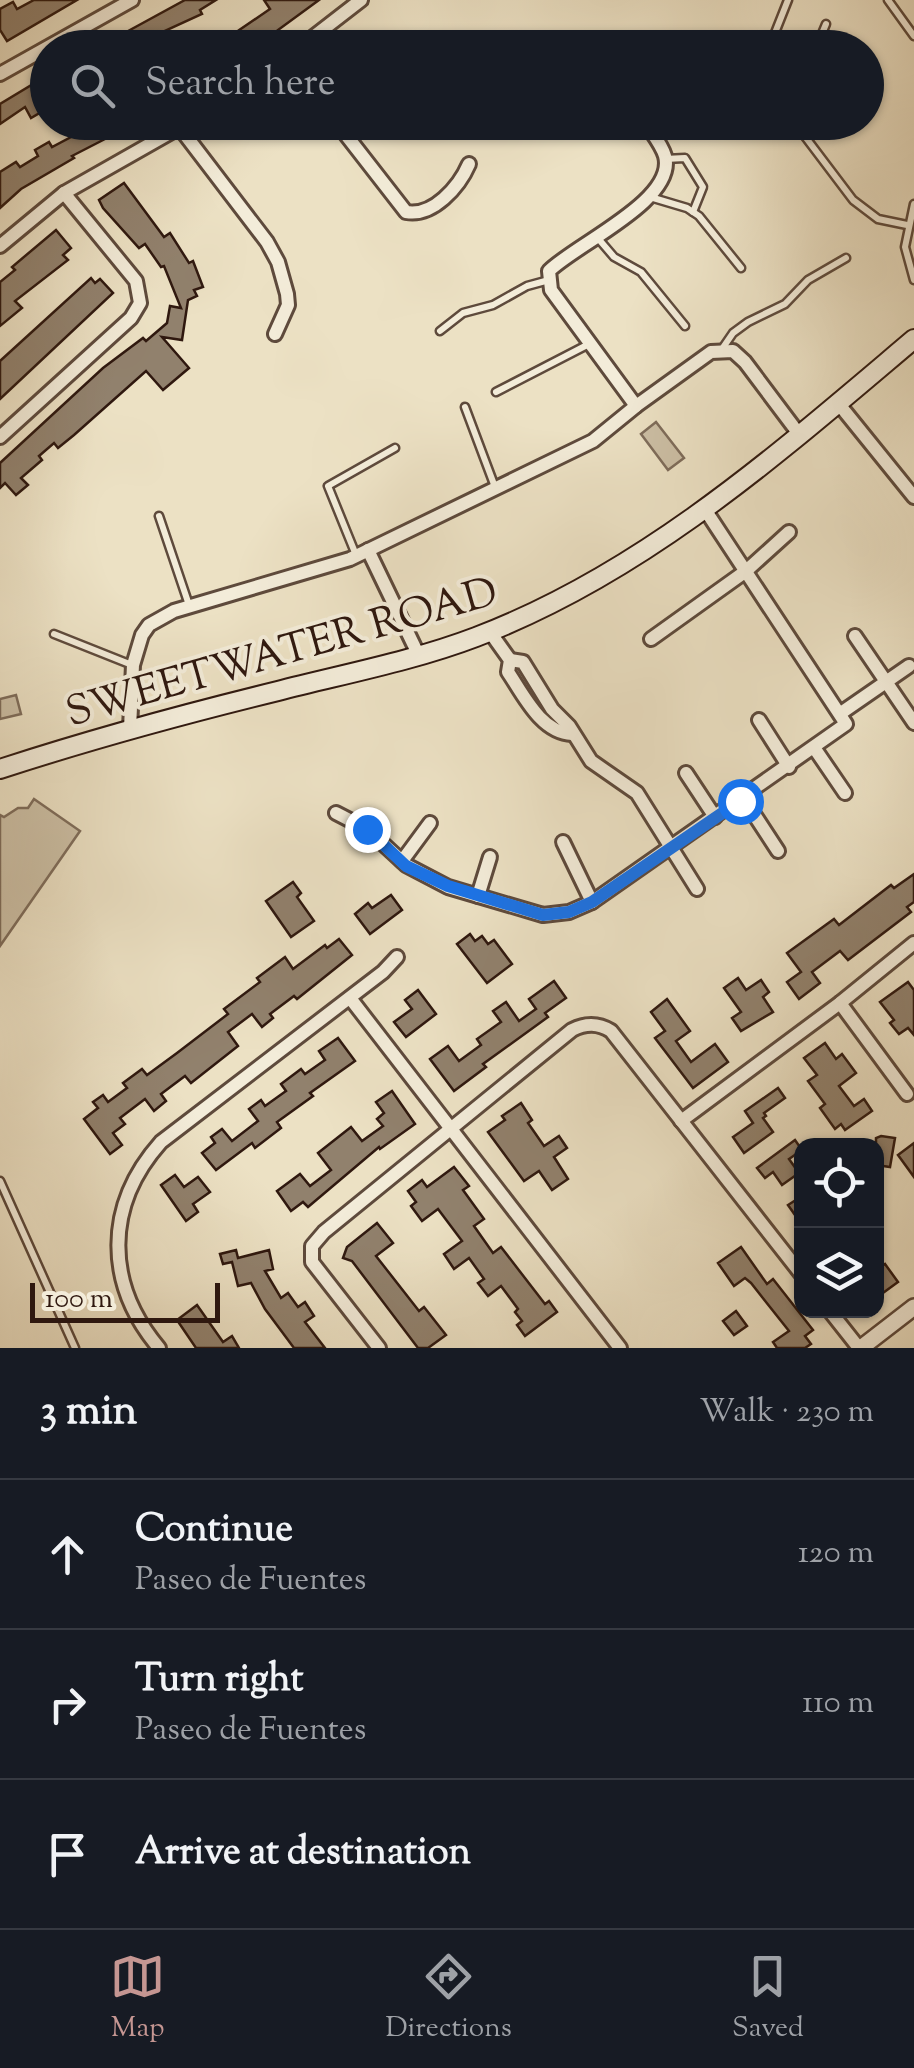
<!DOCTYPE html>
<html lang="en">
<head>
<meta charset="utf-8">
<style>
	body { margin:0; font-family:"Sorts Mill Goudy",serif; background:#242831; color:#f1f3f6 }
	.controls { position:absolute; right:30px; bottom:30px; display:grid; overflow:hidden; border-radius:20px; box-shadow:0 2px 8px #0004 }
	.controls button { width:90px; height:90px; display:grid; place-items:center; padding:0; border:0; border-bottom:2px solid #363941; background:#171b24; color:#f1f3f6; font:50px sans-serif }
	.scale { position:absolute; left:30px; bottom:25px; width:190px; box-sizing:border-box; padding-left:10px; border:5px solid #2f180f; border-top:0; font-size:28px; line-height:35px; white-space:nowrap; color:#2f180f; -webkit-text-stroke:8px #f3ecd9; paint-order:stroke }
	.stop { position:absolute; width:30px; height:30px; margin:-22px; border:8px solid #1a73e8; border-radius:50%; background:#fff }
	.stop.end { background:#1a73e8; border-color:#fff; box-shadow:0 2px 10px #0008 }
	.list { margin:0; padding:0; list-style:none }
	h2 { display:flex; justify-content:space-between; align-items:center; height:130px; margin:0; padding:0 40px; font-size:42px }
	h2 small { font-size:32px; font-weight:400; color:#9ea1a6 }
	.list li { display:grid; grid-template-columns:65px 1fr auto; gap:30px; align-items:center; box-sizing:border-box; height:150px; padding:0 40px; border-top:2px solid #363941 }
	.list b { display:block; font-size:38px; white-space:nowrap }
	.list p { margin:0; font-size:32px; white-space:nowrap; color:#9ea1a6 }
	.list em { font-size:32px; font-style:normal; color:#9ea1a6 }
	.icon { flex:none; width:55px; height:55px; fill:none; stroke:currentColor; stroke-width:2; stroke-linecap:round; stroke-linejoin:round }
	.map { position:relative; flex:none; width:914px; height:1348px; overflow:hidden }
	.search { position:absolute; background:#171b24; box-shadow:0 2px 8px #0004; left:30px; right:30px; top:30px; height:110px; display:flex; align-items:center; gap:25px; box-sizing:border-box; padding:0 35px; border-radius:55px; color:#9ea1a6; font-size:38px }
	.sheet { height:580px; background:#171b24 }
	nav { display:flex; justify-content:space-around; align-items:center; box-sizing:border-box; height:140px; border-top:2px solid #363941; background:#171b24; font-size:28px; color:#9ea1a6 }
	nav a { display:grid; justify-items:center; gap:5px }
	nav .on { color:#c59692 }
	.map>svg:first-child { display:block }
	.green { fill:#ccbfa5; stroke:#7e6c5a; stroke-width:2.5 }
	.building { fill:#91816d; stroke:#2f180f; stroke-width:2.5 }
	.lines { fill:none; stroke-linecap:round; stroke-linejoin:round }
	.service-casing { stroke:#5e4a3c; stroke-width:11 }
	.minor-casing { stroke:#5e4a3c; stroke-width:18 }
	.tertiary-casing { stroke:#5e4a3c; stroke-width:20 }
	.secondary-casing { stroke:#2f180f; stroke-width:22 }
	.service { stroke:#f3ecd9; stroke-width:6 }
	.minor { stroke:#f3ecd9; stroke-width:12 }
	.tertiary { stroke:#f3ecd9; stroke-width:15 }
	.secondary { stroke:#f3ecd9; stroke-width:18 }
	.route { stroke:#1a73e8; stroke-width:12 }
	.labels { text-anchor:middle; stroke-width:8; stroke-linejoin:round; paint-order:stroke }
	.street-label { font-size:42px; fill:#2f180f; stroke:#f3ecd9 }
</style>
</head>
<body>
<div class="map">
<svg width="914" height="1348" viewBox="0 0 914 1348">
	<rect width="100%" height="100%" fill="#ece1c4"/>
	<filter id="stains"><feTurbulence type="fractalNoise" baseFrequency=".002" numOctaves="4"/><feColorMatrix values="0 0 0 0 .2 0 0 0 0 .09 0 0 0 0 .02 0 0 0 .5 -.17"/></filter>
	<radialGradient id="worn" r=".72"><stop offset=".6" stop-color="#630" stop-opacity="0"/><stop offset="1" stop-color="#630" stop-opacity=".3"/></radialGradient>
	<!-- green -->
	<g class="green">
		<path d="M656 422 684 458 668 470 641 434Z"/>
		<path d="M16 695 21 714 0 719V699Z"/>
		<path d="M34 799 80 831 0 946V815L4 817 18 808H28Z"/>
	</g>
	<!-- building -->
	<g class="building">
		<path d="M34 0H77L7 41 0 30V9L13 2 17 9Z"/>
		<path d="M185 0H216L200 10 202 14 158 34 166 48H97Z"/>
		<path d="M264 0H319L278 30 280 33 261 48H213L270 9Z"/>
		<path d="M48 75V108L31 118 25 107 0 124V104Z"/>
		<path d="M79 122H92L94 126 102 122H138L72 156 74 158 21 189 0 208V172L16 162 20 167 38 156 35 150 49 142 52 147 71 137 67 129Z"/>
		<path d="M124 183 164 237 170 233 189 263 193 261 203 287 194 290 197 296 188 300 182 340 162 337 189 368 163 390 146 371 74 435 58 448 54 443 39 456 42 460 21 478 28 485 16 495 5 483 0 488V463L103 368 143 338 146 341 167 323 170 306 181 308 164 266 161 267 145 244 139 248 103 208 99 200Z"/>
		<path d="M56 230 71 248 63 255 68 260 15 301 22 308 0 326V282L15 270 12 267Z"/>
		<path d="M91 278 95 283 100 279 113 293 0 399V361Z"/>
		<path d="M914 874V902L907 907 911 912 848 960 840 951 812 972 820 983 799 999 787 982 801 972 787 953 834 919 839 925 891 885 894 888Z"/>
		<path d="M293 882 301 893 297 897 314 921 291 937 266 901Z"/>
		<path d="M391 895 402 910 370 934 355 914 368 903 372 908Z"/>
		<path d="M470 934 475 941 482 936 488 944 494 940 512 964 487 983 457 944Z"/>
		<path d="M339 939 352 955 297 999 294 996 270 1014 273 1018 262 1027 252 1014 228 1032 238 1046 191 1083 185 1076 161 1094 166 1101 154 1111 145 1099 120 1118 125 1124 113 1133 122 1145 110 1154 84 1119 98 1108 93 1102 103 1095 108 1102 127 1088 123 1083 142 1069 147 1075 177 1053 228 1014 224 1009 260 982 257 978 285 957 293 969 325 945 327 948Z"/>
		<path d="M738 978 746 990 761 980 769 992 763 997 773 1012 741 1031 732 1018 741 1012 724 988Z"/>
		<path d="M554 981 566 998 545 1013 548 1017 483 1064 486 1067 454 1091 430 1059 448 1046 459 1061 481 1045 477 1039 501 1022 493 1011 506 1002 519 1021 536 1009 529 999Z"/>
		<path d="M908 982 914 990V1035L908 1028 899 1034 890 1023 894 1020 880 1002Z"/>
		<path d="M418 990 436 1014 406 1037 394 1022 412 1009 405 1000Z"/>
		<path d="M667 999 690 1031 676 1041 691 1062 715 1044 728 1062 693 1088 655 1038 665 1031 651 1012Z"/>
		<path d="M338 1038 355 1061 310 1093 313 1096 277 1122 281 1128 255 1148 252 1143 216 1170 202 1153 215 1143 211 1137 222 1129 232 1141 258 1121 249 1109 261 1100 265 1106 286 1091 281 1084 301 1069 305 1074 325 1060 319 1051Z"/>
		<path d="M825 1043 836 1059 842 1054 856 1073 839 1086 854 1106 864 1099 872 1111 845 1130 841 1124 835 1129 820 1108 825 1104 808 1081 817 1075 804 1058Z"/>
		<path d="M778 1088 785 1098 764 1113 766 1116 763 1118 773 1132 744 1153 733 1137 753 1123 745 1111Z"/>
		<path d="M392 1091 415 1124 380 1149 379 1147 308 1207 303 1202 291 1211 277 1191 300 1174 310 1186 331 1170 318 1153 351 1127 362 1141 383 1126 377 1119 384 1113 376 1102Z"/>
		<path d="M521 1103 532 1120 528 1123 544 1146 559 1136 567 1148 554 1157 568 1179 552 1190 539 1171 524 1181 488 1132 505 1120 502 1116Z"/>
		<path d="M881 1136 895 1138 890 1167 876 1165V1138Z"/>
		<path d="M795 1140 802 1150 789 1159 799 1173 782 1185 773 1172 765 1178 757 1168Z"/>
		<path d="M914 1143V1177L898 1155Z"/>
		<path d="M454 1167 469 1186 463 1190 484 1219 474 1226 493 1253 501 1247 545 1304 549 1301 557 1312 525 1336 517 1325 522 1321 515 1312 518 1309 501 1286 488 1296 478 1283 484 1279 469 1258 454 1269 444 1254 462 1241 438 1209 422 1221 411 1206 416 1202 408 1191 422 1180 427 1187Z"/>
		<path d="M175 1175 184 1187 198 1177 210 1192 193 1204 198 1212 186 1221 161 1185Z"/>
		<path d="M802 1196V1225L788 1205Z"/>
		<path d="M377 1223 393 1243 376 1256 419 1311 424 1307 446 1335 428 1348H418L352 1261 343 1258 347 1247Z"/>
		<path d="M741 1247 767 1284 773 1279 813 1330 805 1336 811 1344 805 1348H777L773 1342 789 1331 751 1283 745 1278 734 1286 718 1263Z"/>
		<path d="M236 1250 238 1258 269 1250 273 1269 265 1271 281 1298 288 1293 298 1307 305 1302 314 1316 305 1322 325 1348H294L265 1309 251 1283 238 1286 232 1262 223 1264 220 1254Z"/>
		<path d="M885 1264 898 1282 876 1298V1270Z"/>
		<path d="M197 1305 223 1342 232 1336 239 1348H196L177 1320Z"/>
		<path d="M736 1311 747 1326 734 1335 723 1321Z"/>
	</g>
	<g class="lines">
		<!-- service casing -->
		<g class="service-casing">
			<g id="service">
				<path d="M888 0 914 36"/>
				<path d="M769 48 788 0"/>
				<path d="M816 48 826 24"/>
				<path d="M794 122 853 200 878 219 907 225"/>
				<path d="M665 159 685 158 703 187 693 212"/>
				<path d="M650 197 687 208 699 216 741 268"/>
				<path d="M914 204 905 247 914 280"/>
				<path d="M596 236 614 257 641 272 685 326"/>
				<path d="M440 331 463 313 493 305 527 286 549 280"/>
				<path d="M722 349 733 333 748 322 785 304 808 280 846 258"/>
				<path d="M496 392 589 344"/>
				<path d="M465 407 495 487"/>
				<path d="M159 516 189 605"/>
				<path d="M356 555 328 486 395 448"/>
				<path d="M54 634 132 665"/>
				<path d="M0 1181 75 1348"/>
			</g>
		</g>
		<!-- minor casing -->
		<g class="minor-casing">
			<g id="minor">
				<path d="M299 48 361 0"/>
				<path d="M0 74 132 0"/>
				<path d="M336 122 406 212C433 217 459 187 469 164"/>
				<path d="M180 128 267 242 278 262 287 294 288 305 275 334"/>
				<path d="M0 246 64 193 189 122"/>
				<path d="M838 403 914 497"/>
				<path d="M636 406 551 290 549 271C576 244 677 200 665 156 662 145 652 133 645 122"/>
				<path d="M0 437 131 318 140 303 136 281 64 193"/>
				<path d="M368 550 419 656"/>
				<path d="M490 632 510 660 508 672C523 694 541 733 572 734"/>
				<path d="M855 636 914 723"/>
				<path d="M651 639 746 571 789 532"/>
				<path d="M510 660 523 662 552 709 569 726 591 761 637 793 697 889"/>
				<path d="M841 713 909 666"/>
				<path d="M759 720 789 767"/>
				<path d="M130 728 133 665 142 635 149 625 174 611 350 559 593 441 636 406 711 352 733 351 745 362 799 434"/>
				<path d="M815 749 845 793"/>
				<path d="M686 773 715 817"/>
				<path d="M744 799 778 851"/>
				<path d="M336 813 367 829 406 865 448 887 543 915 569 912 592 902 846 724 704 508"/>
				<path d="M563 842 592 902"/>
				<path d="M402 861 430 823"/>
				<path d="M478 896 490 857"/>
				<path d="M350 998 620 1348"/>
				<path d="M840 1003 907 1094"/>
				<path d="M681 1121 840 1003 914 943"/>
				<path d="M829 1310 859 1348"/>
				<path d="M159 1348C105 1284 104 1206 161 1142L383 972 397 957"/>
				<path d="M379 1348 312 1262V1246L324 1232 572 1030C586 1023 598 1023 611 1031L802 1275"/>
			</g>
		</g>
		<!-- tertiary casing -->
		<g class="tertiary-casing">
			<path id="tertiary" d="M861 1348 914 1307"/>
		</g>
		<!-- secondary casing -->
		<g class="secondary-casing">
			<path id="secondary" d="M0 769C92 739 184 714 278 691 344 674 413 661 476 637 644 573 779 453 914 339"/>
		</g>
		<!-- service -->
		<use href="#service" class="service"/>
		<!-- minor -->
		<use href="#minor" class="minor"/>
		<!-- tertiary -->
		<use href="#tertiary" class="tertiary"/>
		<!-- secondary -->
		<use href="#secondary" class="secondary"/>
	</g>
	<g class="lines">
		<!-- route -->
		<path class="route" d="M367 829 406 866 448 886 543 915 569 912 592 902 740 801"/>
	</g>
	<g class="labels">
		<!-- street labels -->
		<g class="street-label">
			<text transform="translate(281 650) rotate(-16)" y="15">SWEETWATER ROAD</text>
		</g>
	</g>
	<rect width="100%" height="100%" filter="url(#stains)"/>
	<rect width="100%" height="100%" fill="url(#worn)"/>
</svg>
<div class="controls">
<button><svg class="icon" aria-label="locate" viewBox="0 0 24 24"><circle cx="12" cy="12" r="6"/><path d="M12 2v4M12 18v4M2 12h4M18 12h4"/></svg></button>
<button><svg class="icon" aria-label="layers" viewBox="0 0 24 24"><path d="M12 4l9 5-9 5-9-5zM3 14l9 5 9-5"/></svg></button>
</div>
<div class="scale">100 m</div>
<div class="stop" style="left:740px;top:801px"></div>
<div class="stop end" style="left:367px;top:829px"></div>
<div class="search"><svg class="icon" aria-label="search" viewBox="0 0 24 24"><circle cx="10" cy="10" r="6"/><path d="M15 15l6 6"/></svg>Search here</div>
</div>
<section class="sheet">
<h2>3 min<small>Walk · 230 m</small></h2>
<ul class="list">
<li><svg class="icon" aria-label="ahead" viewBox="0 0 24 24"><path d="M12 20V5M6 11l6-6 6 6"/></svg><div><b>Continue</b><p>Paseo de Fuentes</p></div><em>120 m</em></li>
<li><svg class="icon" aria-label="right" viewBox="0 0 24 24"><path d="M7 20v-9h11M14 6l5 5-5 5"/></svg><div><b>Turn right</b><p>Paseo de Fuentes</p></div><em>110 m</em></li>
<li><svg class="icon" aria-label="arrive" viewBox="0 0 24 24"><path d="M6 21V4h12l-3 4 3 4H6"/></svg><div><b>Arrive at destination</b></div></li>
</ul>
</section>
<nav>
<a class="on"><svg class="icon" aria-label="map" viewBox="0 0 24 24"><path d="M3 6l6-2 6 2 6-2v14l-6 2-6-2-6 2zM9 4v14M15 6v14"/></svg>Map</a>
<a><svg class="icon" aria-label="directions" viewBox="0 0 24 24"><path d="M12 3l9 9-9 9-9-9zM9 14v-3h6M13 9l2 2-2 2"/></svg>Directions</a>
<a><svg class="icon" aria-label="saved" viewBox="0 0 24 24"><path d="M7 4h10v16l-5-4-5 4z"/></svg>Saved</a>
</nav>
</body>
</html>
